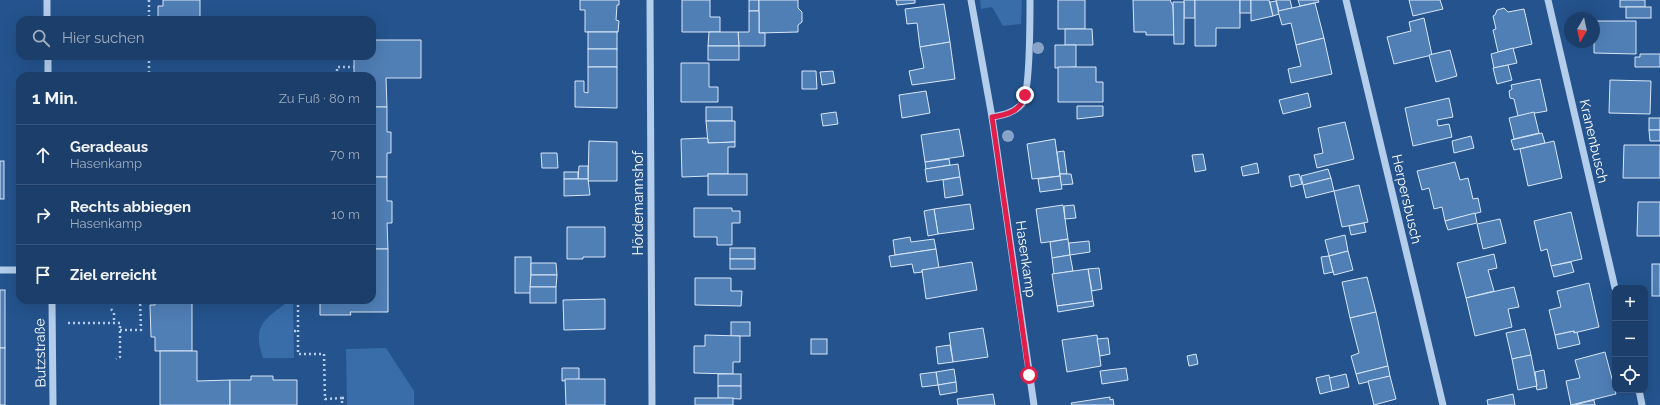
<!DOCTYPE html>
<html lang="de">
<head>
<meta charset="utf-8">
<style>
	body { margin:0; font-family:Raleway,sans-serif; background:#284972; color:#f1f3f6 }
	.controls { position:absolute; right:12px; bottom:12px; display:grid; overflow:hidden; border-radius:8px; box-shadow:0 4px 16px #0002 }
	.controls button { width:36px; height:36px; display:grid; place-items:center; padding:0; border:0; border-bottom:1px solid #39577e; background:#1b3e6a; color:#f1f3f6; font:20px sans-serif }
	.compass { position:absolute; left:1564px; top:12px; width:36px; height:36px; border-radius:50%; background:#1b3e6a; box-shadow:0 4px 16px #0002; rotate:189deg }
	.stop { position:absolute; width:12px; height:12px; margin:-9px; border:3px solid #e11d48; border-radius:50%; background:#fff }
	.stop.end { background:#e11d48; border-color:#fff; box-shadow:0 1px 4px #0008 }
	.list { margin:0; padding:0; list-style:none }
	h2 { display:flex; justify-content:space-between; align-items:center; height:52px; margin:0; padding:0 16px; font-size:17px }
	h2 small { font-size:13px; font-weight:400; color:#a0aec1 }
	.list li { display:grid; grid-template-columns:26px 1fr auto; gap:12px; align-items:center; box-sizing:border-box; height:60px; padding:0 16px; border-top:1px solid #39577e }
	.list b { display:block; font-size:15px; white-space:nowrap }
	.list p { margin:0; font-size:13px; white-space:nowrap; color:#a0aec1 }
	.list em { font-size:13px; font-style:normal; color:#a0aec1 }
	.icon { flex:none; width:22px; height:22px; fill:none; stroke:currentColor; stroke-width:2; stroke-linecap:round; stroke-linejoin:round }
	.map { position:relative; flex:none; width:1660px; height:405px; overflow:hidden }
	.search { position:absolute; background:#1b3e6a; box-shadow:0 4px 16px #0002; left:16px; top:16px; width:360px; height:44px; display:flex; align-items:center; gap:10px; box-sizing:border-box; padding:0 14px; border-radius:12px; color:#a0aec1; font-size:15px }
	.panel { position:absolute; background:#1b3e6a; box-shadow:0 4px 16px #0002; left:16px; top:72px; width:360px; height:232px; border-radius:12px }
	.map>svg:first-child { display:block }
	.green { fill:#386daa }
	.building { fill:#507fb6; stroke:#d8e7f8 }
	.lines { fill:none; stroke-linecap:round; stroke-linejoin:round }
	.path { stroke:#b3cdeb; stroke-width:2.5; stroke-dasharray:2 3; stroke-linecap:butt }
	.minor { stroke:#b3cdeb; stroke-width:7 }
	.tree { fill:#87a4c8 }
	.route { stroke:#e11d48; stroke-width:5 }
	.labels { text-anchor:middle; stroke-width:3.5; stroke-linejoin:round; paint-order:stroke }
	.street-label { font-size:14px; fill:#fff; stroke:#24538d }
</style>
</head>
<body>
<div class="map">
<svg width="1660" height="405" viewBox="0 0 1660 405">
	<rect width="100%" height="100%" fill="#24538d"/>
	<!-- green -->
	<g class="green">
		<path d="M980 0H1022L1021 24 1003 26 992 7 981 9Z"/>
		<path d="M290 300H293L294 358H263C251 324 266 319 290 300Z"/>
		<path d="M386 348 414 391V405H347L346 349Z"/>
	</g>
	<!-- building -->
	<g class="building">
		<path d="M163 0H200V20H158V6H163Z"/>
		<path d="M580 0H619V5H617L616 20 619 21 618 32H585V10H580Z"/>
		<path d="M682 0H710V17H720V32H682Z"/>
		<rect x="749" y="0" width="10" height="11"/>
		<path d="M759 0H798V8L802 12V22L798 25V32L759 33Z"/>
		<path d="M896 0H915V3L897 5Z"/>
		<rect x="1058" y="0" width="27" height="29"/>
		<path d="M1133 0H1170L1173 6 1174 35H1146V32H1134Z"/>
		<rect x="1184" y="0" width="11" height="18"/>
		<path d="M1195 0H1240V28H1216V46H1195Z"/>
		<rect x="1240" y="0" width="11" height="13"/>
		<path d="M1251 0H1269L1273 16 1251 21Z"/>
		<path d="M1290 0 1292 8 1279 11 1276 0Z"/>
		<path d="M1298 0H1318L1319 2 1300 6Z"/>
		<path d="M1409 0H1440L1443 9 1413 16Z"/>
		<rect x="1620" y="0" width="25" height="7"/>
		<path d="M1276 1 1279 14 1273 16 1270 2Z"/>
		<path d="M1173 2H1184V44H1174Z"/>
		<path d="M1315 3 1324 38 1296 45 1291 23 1282 25 1278 11Z"/>
		<path d="M944 4 950 42 920 47 917 23 907 24 905 9Z"/>
		<rect x="1626" y="7" width="25" height="11"/>
		<path d="M1504 8 1508 12 1524 9 1532 44 1498 52 1493 30 1496 29 1493 16 1495 15 1497 10Z"/>
		<path d="M749 11H759V33H765V46H739L738 32H749Z"/>
		<path d="M1424 18 1432 55 1394 64 1387 37 1411 31 1409 22Z"/>
		<path d="M1594 21H1636V54L1594 53Z"/>
		<path d="M1065 29H1092L1093 45H1065Z"/>
		<rect x="588" y="32" width="29" height="17"/>
		<path d="M709 32H738L739 46H708Z"/>
		<path d="M1324 38 1332 74 1291 83 1288 69 1301 66 1296 45Z"/>
		<path d="M372 40H421V78H386L387 107H372V76H349V73H354V56H372Z"/>
		<path d="M950 42 955 79 912 85 909 71 924 68 920 47Z"/>
		<path d="M1055 45H1076V67L1055 68Z"/>
		<rect x="708" y="46" width="31" height="14"/>
		<path d="M1513 48 1517 63 1494 68 1491 54Z"/>
		<rect x="588" y="49" width="29" height="18"/>
		<path d="M1450 50 1457 76 1436 82 1429 55Z"/>
		<path d="M1640 54H1660V67H1635V57H1640Z"/>
		<path d="M681 63H709V87H718V102H681Z"/>
		<path d="M1508 65 1512 80 1497 84 1493 68Z"/>
		<path d="M588 67H617V108L575 107V81H584V92L588 93Z"/>
		<path d="M1058 67H1096V82H1103V102H1058Z"/>
		<path d="M802 71H816L817 89H802Z"/>
		<path d="M833 71 835 83 822 85 820 72Z"/>
		<path d="M1540 79 1547 111 1518 116 1514 99 1510 98 1509 91 1512 89 1511 85Z"/>
		<path d="M1610 80 1651 81 1650 114 1609 113Z"/>
		<path d="M926 91 930 113 902 118 899 95Z"/>
		<path d="M1308 93 1311 107 1283 114 1279 100Z"/>
		<path d="M1449 98 1453 117 1437 120 1438 126 1449 124 1452 137 1413 146 1405 108Z"/>
		<path d="M1077 106H1103V116L1077 119Z"/>
		<path d="M372 107H387V132H391V153H387V177H372Z"/>
		<rect x="706" y="107" width="26" height="14"/>
		<path d="M836 112 838 124 823 126 821 114Z"/>
		<path d="M1534 112 1539 133 1514 139 1509 118Z"/>
		<rect x="1649" y="118" width="11" height="12"/>
		<path d="M706 121H735V142L708 143Z"/>
		<path d="M1345 122 1354 159 1317 168 1314 155 1323 153 1318 128Z"/>
		<path d="M959 129 964 156 925 162 921 135Z"/>
		<path d="M1649 130H1660V141H1650Z"/>
		<path d="M1542 133 1545 143 1514 150 1511 140Z"/>
		<path d="M1471 136 1474 148 1454 153 1452 141Z"/>
		<path d="M706 138 708 139V143L735 142V147H728V174H708V176L682 177 681 139Z"/>
		<path d="M1055 139 1060 176 1032 179 1027 144Z"/>
		<path d="M589 141 617 142V181H588Z"/>
		<path d="M1554 141 1562 178 1528 186 1520 149Z"/>
		<path d="M1624 145H1660V178H1623Z"/>
		<path d="M1064 151 1067 174H1060L1057 152Z"/>
		<path d="M541 153H557L558 168H542Z"/>
		<path d="M1203 154 1206 170 1195 172 1192 155Z"/>
		<path d="M949 159 950 165 926 169 925 162Z"/>
		<rect x="0" y="161" width="4" height="38"/>
		<path d="M1455 162 1460 180 1468 178 1473 199 1478 198 1481 212 1445 221 1442 207 1434 209 1429 188 1422 190 1417 171Z"/>
		<path d="M1257 163 1259 173 1243 176 1241 167Z"/>
		<path d="M958 164 960 177 927 182 925 169Z"/>
		<path d="M579 166H588V179H578Z"/>
		<path d="M1328 169 1331 178 1303 185 1301 176Z"/>
		<rect x="564" y="172" width="14" height="7"/>
		<rect x="708" y="174" width="39" height="21"/>
		<path d="M1060 174H1071L1073 184 1061 185Z"/>
		<path d="M1299 174 1302 184 1291 187 1289 176Z"/>
		<path d="M1060 176 1062 189 1040 192 1038 179Z"/>
		<path d="M372 177H387V201H392V223H387L388 249H372Z"/>
		<path d="M960 177 963 195 945 198 943 180Z"/>
		<path d="M1331 178 1334 191 1306 198 1303 185Z"/>
		<path d="M564 179H588L590 195 564 196Z"/>
		<path d="M1359 185 1368 222 1342 227 1334 191Z"/>
		<path d="M1638 202H1660V236H1637Z"/>
		<path d="M970 204 974 229 938 234 934 209Z"/>
		<path d="M1063 205 1068 239 1041 243 1036 209Z"/>
		<path d="M1074 205 1076 218 1065 219 1064 206Z"/>
		<path d="M694 208H732V211H740V223H732V245H717V237H694Z"/>
		<path d="M934 209 938 234 928 236 924 211Z"/>
		<path d="M1571 212 1582 259 1551 266 1547 249 1541 251 1534 221Z"/>
		<path d="M1475 213 1477 223 1448 230 1445 221Z"/>
		<path d="M1500 219 1506 243 1483 249 1477 224Z"/>
		<path d="M1364 223 1366 232 1351 235 1349 226Z"/>
		<path d="M567 227H605V257H583V259H567Z"/>
		<path d="M1345 235 1348 251 1329 256 1325 240Z"/>
		<path d="M910 237 911 242 934 239 936 249 895 255 893 240Z"/>
		<path d="M1068 239 1070 255 1052 258 1050 242Z"/>
		<path d="M1089 241 1090 252 1070 255 1069 243Z"/>
		<rect x="730" y="248" width="25" height="11"/>
		<path d="M372 249H388V312H350L351 315H320V300H372Z"/>
		<path d="M936 249 939 268 922 270V272L914 273 912 264 891 267 889 256Z"/>
		<path d="M1348 251 1353 270 1334 275 1329 256Z"/>
		<path d="M1494 254 1497 268 1488 270 1494 291 1466 298 1457 263Z"/>
		<path d="M1070 255 1073 271 1054 274 1052 258Z"/>
		<path d="M1329 256 1333 272 1324 274 1321 257Z"/>
		<rect x="515" y="257" width="16" height="36"/>
		<rect x="730" y="259" width="25" height="10"/>
		<path d="M972 262 977 290 926 299 922 270Z"/>
		<path d="M1571 262 1574 272 1554 277 1551 266Z"/>
		<path d="M531 263H556L557 275H531Z"/>
		<rect x="1652" y="264" width="8" height="32"/>
		<path d="M1099 268 1102 289 1092 291 1088 269Z"/>
		<path d="M1088 269 1093 301 1057 306 1052 274Z"/>
		<path d="M531 275H557L556 287H530Z"/>
		<path d="M1367 277 1376 312 1350 318 1342 282Z"/>
		<path d="M695 278H731V291H742L741 306 695 305Z"/>
		<path d="M1589 283 1599 327 1574 333V331L1555 335 1549 310 1561 307 1557 291Z"/>
		<rect x="530" y="287" width="26" height="16"/>
		<path d="M1514 287 1519 307 1508 309 1512 327 1475 336 1466 298Z"/>
		<rect x="0" y="290" width="5" height="58"/>
		<path d="M605 299V329L564 330 563 300Z"/>
		<path d="M155 300H192V351H155V337H151L150 305H155Z"/>
		<path d="M1093 301 1094 306 1058 312 1057 306Z"/>
		<path d="M1376 312 1388 366 1356 374 1351 356 1359 353 1350 318Z"/>
		<rect x="731" y="322" width="19" height="14"/>
		<path d="M983 328 988 357 953 362 949 333Z"/>
		<path d="M1525 329 1531 355 1512 359 1506 333Z"/>
		<path d="M1574 331V333L1577 332 1580 344 1558 349 1555 335Z"/>
		<path d="M705 335 740 336V362H733V374L694 373V346H705Z"/>
		<path d="M1097 335 1101 366 1067 372 1062 340Z"/>
		<path d="M1108 338 1110 354 1100 356 1097 339Z"/>
		<rect x="811" y="339" width="16" height="15"/>
		<path d="M950 345 953 362 938 364 936 347Z"/>
		<rect x="0" y="348" width="5" height="57"/>
		<path d="M160 351H197V381L230 380V405H160Z"/>
		<path d="M1605 352 1616 394 1571 405 1566 381 1580 378 1575 360Z"/>
		<path d="M1196 354 1198 364 1189 366 1187 356Z"/>
		<path d="M1531 355 1537 386 1518 390 1512 359Z"/>
		<path d="M1388 366 1390 376 1359 384 1356 374Z"/>
		<path d="M562 368H579V379L562 381Z"/>
		<path d="M1126 368 1128 380 1102 384 1100 371Z"/>
		<path d="M954 369 956 382 938 385 936 372Z"/>
		<path d="M1544 370 1547 388 1537 390 1536 386H1537L1535 372Z"/>
		<path d="M936 372 938 385 922 387 920 374Z"/>
		<rect x="718" y="374" width="23" height="12"/>
		<path d="M1346 374 1349 387 1332 391 1329 378Z"/>
		<path d="M1329 375 1332 391 1320 394 1316 378Z"/>
		<path d="M251 376H273V380H297V405H230V380H251Z"/>
		<path d="M1390 376 1396 399 1374 405 1368 381Z"/>
		<path d="M565 379H605V405H566Z"/>
		<path d="M956 382 957 392 940 395 938 385Z"/>
		<path d="M718 386H741V399L718 398Z"/>
		<path d="M993 394 995 405H958L957 399Z"/>
		<path d="M1513 394 1515 405H1488L1487 400Z"/>
		<path d="M1110 397V400L1113 399 1114 405H1072L1071 403Z"/>
		<rect x="695" y="398" width="38" height="7"/>
		<path d="M1594 400 1595 405H1574Z"/>
	</g>
	<g class="lines">
		<!-- path -->
		<g class="path">
			<path d="M149 0V20"/>
			<path d="M149 56V76"/>
			<path d="M337 76V67H354"/>
			<path d="M298 300V354H324L325 399 342 398V405"/>
			<path d="M111 309 114 313V322"/>
			<path d="M68 323H120V357L116 359"/>
			<path d="M120 330H141L140 300"/>
			<path d="M294 331H299"/>
			<path d="M342 398H347"/>
		</g>
		<!-- minor -->
		<g class="minor">
			<path d="M47 0V20"/>
			<path d="M650 0 652 405"/>
			<path d="M971 0 992 117C1003 115 1014 113 1022 104 1030 94 1030 17 1030 0"/>
			<path d="M1346 0 1443 405"/>
			<path d="M1548 0 1615 288"/>
			<path d="M48 56V76"/>
			<path d="M992 117 1034 405"/>
			<path d="M0 270H20"/>
			<path d="M52 300 53 405"/>
			<path d="M1639 390 1642 405"/>
		</g>
	</g>
	<!-- trees -->
	<g class="tree">
		<circle cx="1038" cy="48" r="6"/>
		<circle cx="1008" cy="136" r="6"/>
	</g>
	<g class="lines">
		<!-- route -->
		<path class="route" d="M1025 95C1021 111 1007 115 992 117L1029 375"/>
	</g>
	<g class="labels">
		<!-- street labels -->
		<g class="street-label">
			<text transform="translate(1594 141) rotate(77)" y="5">Kranenbusch</text>
			<text transform="translate(1407 199) rotate(77)" y="5">Herpersbusch</text>
			<text transform="translate(638 203) rotate(-90)" y="5">Hördemannshof</text>
			<text transform="translate(1026 259) rotate(82)" y="5">Hasenkamp</text>
			<text transform="translate(40 353) rotate(-91)" y="5">Butzstraße</text>
		</g>
	</g>
</svg>
<div class="controls">
<button>+</button>
<button>−</button>
<button><svg class="icon" aria-label="locate" viewBox="0 0 24 24"><circle cx="12" cy="12" r="6"/><path d="M12 2v4M12 18v4M2 12h4M18 12h4"/></svg></button>
</div>
<svg class="compass" viewBox="-18 -18 36 36"><path d="M0-13l5 13h-10z" fill="#e53935"/><path d="M0 13l5-13h-10z" fill="#a0aec1"/></svg>
<div class="stop" style="left:1029px;top:375px"></div>
<div class="stop end" style="left:1025px;top:95px"></div>
<div class="search"><svg class="icon" aria-label="search" viewBox="0 0 24 24"><circle cx="10" cy="10" r="6"/><path d="M15 15l6 6"/></svg>Hier suchen</div>
<section class="panel">
<h2>1 Min.<small>Zu Fuß · 80 m</small></h2>
<ul class="list">
<li><svg class="icon" aria-label="ahead" viewBox="0 0 24 24"><path d="M12 20V5M6 11l6-6 6 6"/></svg><div><b>Geradeaus</b><p>Hasenkamp</p></div><em>70 m</em></li>
<li><svg class="icon" aria-label="right" viewBox="0 0 24 24"><path d="M7 20v-9h11M14 6l5 5-5 5"/></svg><div><b>Rechts abbiegen</b><p>Hasenkamp</p></div><em>10 m</em></li>
<li><svg class="icon" aria-label="arrive" viewBox="0 0 24 24"><path d="M6 21V4h12l-3 4 3 4H6"/></svg><div><b>Ziel erreicht</b></div></li>
</ul>
</section>
</div>
</body>
</html>
